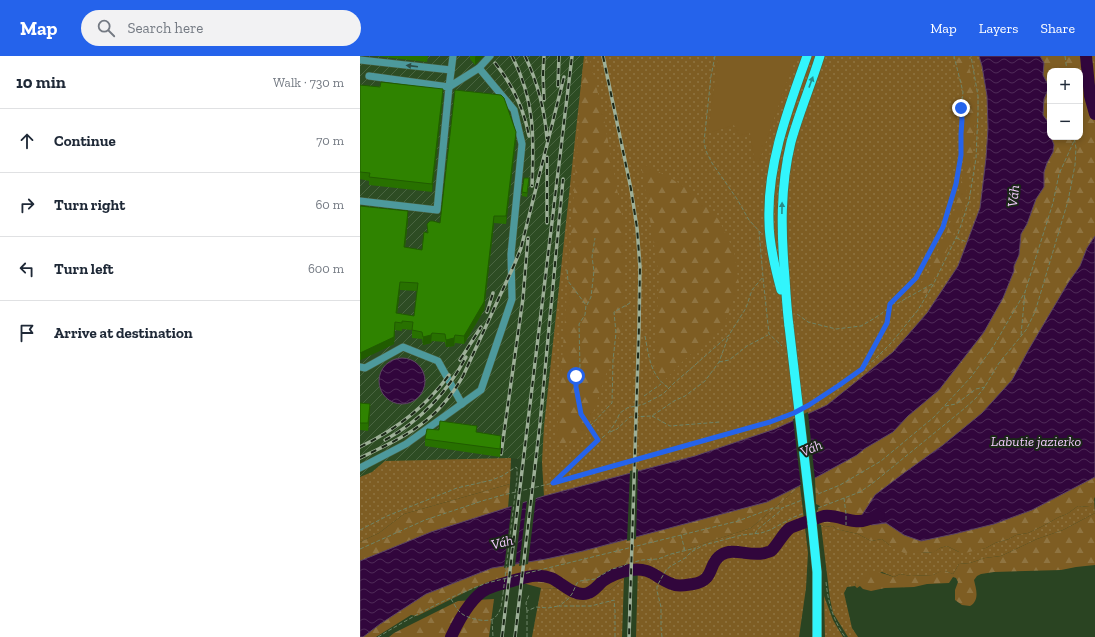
<!DOCTYPE html>
<html lang="en">
<head>
<meta charset="utf-8">
<style>
	body { margin:0; font-family:"Zilla Slab",serif; background:#f2f2f3; color:#1f2937 }
	.controls { position:absolute; right:12px; top:12px; display:grid; overflow:hidden; border-radius:8px; box-shadow:0 2px 6px #0003 }
	.controls button { width:36px; height:36px; display:grid; place-items:center; padding:0; border:0; border-bottom:1px solid #e0e1e3; background:#fff; color:#1f2937; font:20px sans-serif }
	.stop { position:absolute; width:12px; height:12px; margin:-9px; border:3px solid #2563eb; border-radius:50%; background:#fff }
	.stop.end { background:#2563eb; border-color:#fff; box-shadow:0 1px 4px #0008 }
	.list { margin:0; padding:0; list-style:none }
	h2 { display:flex; justify-content:space-between; align-items:center; height:52px; margin:0; padding:0 16px; font-size:17px }
	h2 small { font-size:13px; font-weight:400; color:#747a83 }
	.list li { display:grid; grid-template-columns:26px 1fr auto; gap:12px; align-items:center; box-sizing:border-box; height:64px; padding:0 16px; border-top:1px solid #e0e1e3 }
	.list b { display:block; font-size:15px; white-space:nowrap }
	.list em { font-size:13px; font-style:normal; color:#747a83 }
	.icon { flex:none; width:22px; height:22px; fill:none; stroke:currentColor; stroke-width:2; stroke-linecap:round; stroke-linejoin:round }
	.map { position:relative; flex:none; width:735px; height:581px; overflow:hidden }
	header { display:flex; align-items:center; gap:24px; box-sizing:border-box; height:56px; padding:0 20px; background:#2563eb; color:#fff }
	header strong { font-size:19px }
	nav { display:flex; gap:22px; margin-inline-start:auto; font-size:14px }
	.search { width:280px; height:36px; background:#f2f2f3; display:flex; align-items:center; gap:10px; box-sizing:border-box; padding:0 14px; border-radius:22px; color:#747a83; font-size:15px }
	main { display:flex }
	aside { flex:1; background:#fff }
	.map>svg:first-child { display:block }
	.industrial { fill:url(#industrial-furrows) }
	.grass { fill:url(#grass-dots) }
	.forest { fill:url(#forest-firs) }
	.garden { fill:#7e5d23 }
	.water { fill:url(#water-waves); stroke:#5e4564 }
	.pier { fill:#2a4422 }
	.lines { fill:none; stroke-linecap:round; stroke-linejoin:round }
	.river { stroke:#31063c; stroke-width:12 }
	.minor-casing { stroke:#496142; stroke-width:8 }
	.major-casing { stroke:#496142; stroke-width:10 }
	.path { stroke:#6f8568; stroke-width:1; stroke-dasharray:4 2; stroke-linecap:butt }
	.minor { stroke:#4d999c; stroke-width:7 }
	.major { stroke:#32f5fc; stroke-width:9 }
	.rail-casing { stroke:#9eb098; stroke-width:3.5 }
	.rail { stroke:#1b2718; stroke-width:2; stroke-dasharray:6; stroke-linecap:butt }
	.major-bridge-casing { stroke:#496142; stroke-width:10; stroke-linecap:butt }
	.path-bridge { stroke:#6f8568; stroke-width:1; stroke-dasharray:4 2; stroke-linecap:butt }
	.major-bridge { stroke:#32f5fc; stroke-width:9 }
	.wall { fill:#287100; fill-rule:evenodd }
	.shaded-wall { fill:#215c00 }
	.building { fill:#2f8300; stroke:#215c00; fill-rule:evenodd }
	.oneway { fill:#2c4f46 }
	.oneway2 { fill:#268e8a }
	.route { stroke:#2563eb; stroke-width:5 }
	.labels { text-anchor:middle; stroke-width:4; stroke-linejoin:round; paint-order:stroke }
	.water-label { font-size:14px; font-style:italic; fill:#f0c9fb; stroke:#1b2718 }
</style>
</head>
<body>
<header>
<strong>Map</strong>
<div class="search"><svg class="icon" aria-label="search" viewBox="0 0 24 24"><circle cx="10" cy="10" r="6"/><path d="M15 15l6 6"/></svg>Search here</div>
<nav><a>Map</a><a>Layers</a><a>Share</a></nav>
</header>
<main>
<aside>
<h2>10 min<small>Walk · 730 m</small></h2>
<ul class="list">
<li><svg class="icon" aria-label="ahead" viewBox="0 0 24 24"><path d="M12 20V5M6 11l6-6 6 6"/></svg><div><b>Continue</b></div><em>70 m</em></li>
<li><svg class="icon" aria-label="right" viewBox="0 0 24 24"><path d="M7 20v-9h11M14 6l5 5-5 5"/></svg><div><b>Turn right</b></div><em>60 m</em></li>
<li><svg class="icon" aria-label="left" viewBox="0 0 24 24"><path d="M17 20v-9H6M10 6l-5 5 5 5"/></svg><div><b>Turn left</b></div><em>600 m</em></li>
<li><svg class="icon" aria-label="arrive" viewBox="0 0 24 24"><path d="M6 21V4h12l-3 4 3 4H6"/></svg><div><b>Arrive at destination</b></div></li>
</ul>
</aside>
<div class="map">
<svg width="735" height="581" viewBox="0 0 735 581">
	<defs>
		<pattern id="industrial-furrows" width="10" height="10" patternUnits="userSpaceOnUse"><rect width="10" height="10" fill="#2d4c23"/><path d="M-1 1l2-2M0 10L10 0M9 11l2-2" fill="none" stroke="#4a6541"/></pattern>
		<pattern id="grass-dots" width="8" height="8" patternUnits="userSpaceOnUse"><rect width="8" height="8" fill="#7e5d23"/><path d="M2 2h.1M6 6h.1" fill="none" stroke="#8f7441" stroke-width="1.8" stroke-linecap="round"/></pattern>
		<pattern id="forest-firs" width="22" height="20" patternUnits="userSpaceOnUse"><rect width="22" height="20" fill="#7e5d23"/><path d="M5 1l3.5 6h-7zM16 11l3.5 6h-7z" fill="#8f7441"/></pattern>
		<pattern id="water-waves" width="16" height="10" patternUnits="userSpaceOnUse"><rect width="16" height="10" fill="#31063c"/><path d="M0 5q4-4 8 0t8 0" fill="none" stroke="#4d2a57"/></pattern>
	</defs>
	<rect width="100%" height="100%" fill="#2a4422"/>
	<!-- industrial -->
	<path class="industrial" d="M0 0H224L184 370 182 406 151 402 0 422Z"/>
	<!-- grass -->
	<g class="grass">
		<path d="M224 0H619L622 10 627 40 628 72 626 102 620 152 598 210 567 257 533 296 467 349 415 373 335 400 184 440 182 406 184 370Z"/>
		<path d="M151 402 150 428 44 458 19 477 0 486V421L12 416 25 405Z"/>
		<path d="M440 430 448 497 446 532 439 581H276L278 509 391 472Z"/>
		<path d="M734 441 735 457 703 474 677 483 641 500 625 502 610 507 599 508 593 518 585 515H582L573 519 551 520 540 518 534 521 522 516 499 527H496L495 530 487 531 484 537 492 572 498 581H488L473 557 470 543 461 469 465 471 473 470 476 473 498 478 511 485 522 483 529 489 561 496 572 497 580 492 587 490 599 496 626 492 635 487 649 483 656 479 668 477 681 471 699 461 707 458 718 450 730 451Z"/>
		<path d="M264 522 262 581H172L181 532 250 534Z"/>
		<path d="M464 540 473 564 483 581H465Z"/>
	</g>
	<!-- forest -->
	<g class="forest">
		<path d="M228 0H229L243 58 265 176 263 211 264 265 225 380 196 390 223 10Z"/>
		<path d="M594 0H606L614 29 616 50 612 104 607 133 603 153 584 202 566 238 557 239 556 234 563 225 586 178 594 156 601 127 605 99V56L613 48 612 44 610 41 606 40 603 36Z"/>
		<path d="M680 0H735V180L727 192 720 210 708 227 669 293 652 324 622 357 583 389 544 417 515 439 526 467 544 479 561 485 594 478 634 468 672 454 735 421V441L730 451 718 450 707 458 699 461 681 471 668 477 656 479 649 483 635 487 626 492 605 497 599 496 587 490 580 492 573 497 561 496 544 497 529 489 522 483 511 485 498 478 476 473 473 470 465 471 459 468 461 463 456 457 460 450 456 448 455 422 497 399 504 393 533 376 548 360 579 334 624 276 643 242 654 215V210L659 199 661 178 667 168 676 143 684 131V116L687 107 693 96 694 89 691 81H720V15H690V69L683 60 684 43 689 31 683 19 684 7Z"/>
		<path d="M281 107 290 111 331 134 359 164 374 195 379 229 364 269 323 305 293 336 299 220Z"/>
		<path d="M150 428 148 452 71 476 0 505V486L19 477 44 458Z"/>
		<path d="M440 430 391 472 279 509 250 534 181 532 144 522 118 530 57 560 51 559 16 581H3L30 561 66 538 132 512 186 503 223 495 407 446Z"/>
		<path d="M735 457V509L716 511 701 514 634 516 621 518 617 520 614 524C616 533 620 544 610 550L602 549 595 544V534L598 526 596 522 593 521 589 527 567 528 554 531 525 532 511 535 503 533 500 530 497 532 495 530 496 527H499C500 525 501 522 502 520 508 512 526 518 534 521L540 518 551 520 573 519 581 515H585L593 518 599 508 610 507 625 502 641 500 677 483 703 474Z"/>
		<path d="M134 543 129 581H29L34 577 98 545Z"/>
	</g>
	<!-- garden -->
	<path class="garden" d="M358 0H436L398 108H395L390 77 379 80 374 69 348 77Z"/>
	<!-- water -->
	<g class="water">
		<path d="M619 0H680L684 7 683 19 689 31 684 43 683 59 690 69V81H691L694 89 693 96 687 107 684 116V131L676 143 667 168 661 178 659 199 654 210V215L643 242 624 276 579 334 548 360 533 376 504 393 497 399 455 422 407 446 223 495 186 503 132 512 66 538 20 568 3 581H0V505L71 476 184 440 335 400 415 373 467 349 533 296 567 257 598 210 620 152 626 102 628 72 627 40 622 10Z"/>
		<path d="M735 180V421L672 454 634 468 594 478 561 485 544 479 526 467 511 469 502 459 515 439 544 417 583 389 622 357 652 324 669 293 708 227 720 210 727 192Z"/>
		<circle cx="42" cy="325" r="23"/>
	</g>
	<!-- pier -->
	<g class="pier">
		<path d="M448 356 455 424 441 431 433 363Z"/>
		<path d="M278 413 276 483 267 485 270 415Z"/>
		<path d="M176 441 168 508 159 510 167 444Z"/>
		<path d="M163 445 155 510 144 512 152 448Z"/>
	</g>
	<g class="lines">
		<!-- river -->
		<g class="river">
			<path d="M726 0 730 40 735 58"/>
			<path d="M91 581C98 566 111 541 127 533 135 529 146 527 155 524 167 521 179 517 191 522 201 526 211 538 223 538 232 538 237 530 243 525 251 519 260 516 270 514 292 511 295 522 312 528 318 531 326 529 333 528 356 524 347 508 361 499 373 491 390 501 405 497 407 496 409 496 411 495 417 490 423 477 430 472 434 470 460 461 464 460 479 458 492 469 506 464 511 463 515 460 519 458"/>
		</g>
		<!-- minor casing -->
		<g class="minor-casing">
			<g id="minor">
				<path d="M93 0 89 31 119 12 130 0"/>
				<path d="M0 4 91 14"/>
				<path d="M0 145 77 154 89 31 9 20"/>
				<path d="M0 311 5 312 43 291 78 305 102 348"/>
				<path d="M0 412 46 388 121 334 152 243 151 198 162 88 154 54 119 12"/>
			</g>
		</g>
		<!-- major casing -->
		<g class="major-casing">
			<g id="major">
				<path d="M421 234C415 212 409 188 409 165 407 108 428 53 447 0"/>
				<path d="M429 270C427 254 426 238 425 222 421 177 420 131 431 86 439 57 451 29 460 0"/>
				<path d="M452 467 457 516V581"/>
			</g>
		</g>
		<!-- path -->
		<g class="path">
			<path d="M355 0 351 20 344 86 346 95 352 107 377 143 389 164 401 177"/>
			<path d="M705 0 707 15"/>
			<path d="M596 182 607 186"/>
			<path d="M207 214 208 225 226 249 225 259 219 268 220 311 216 320 215 331 221 358 238 384"/>
			<path d="M403 222 409 278 422 290"/>
			<path d="M531 248 538 247 572 228"/>
			<path d="M227 249 231 241 234 215 232 201 235 182"/>
			<path d="M437 258 448 266 476 273 501 270 515 262 529 252"/>
			<path d="M661 279 665 236"/>
			<path d="M285 280C289 300 290 320 309 332"/>
			<path d="M359 306 369 304 387 290 408 279"/>
			<path d="M503 312 527 267 530 248 556 222 583 171 597 128 601 99V78L602 63 601 52 603 36 594 0"/>
			<path d="M284 340 301 328"/>
			<path d="M447 350 478 330 514 304 532 286 558 254 574 227 588 198 598 178 609 145 616 102 618 56V40L611 0"/>
			<path d="M585 350 596 348 616 333 625 331"/>
			<path d="M292 360 310 370 360 366"/>
			<path d="M230 370 252 347 253 304 256 277 254 256 270 247"/>
			<path d="M250 376 257 373 270 361 292 360 314 345 325 340 345 325 359 306 369 279"/>
			<path d="M248 377 254 369 260 357 267 352 284 348 303 338 314 327 335 309 369 279 386 252 392 234 403 221 399 175"/>
			<path d="M194 427 239 384 247 378"/>
			<path d="M458 438 480 429 521 405 574 361 611 321 633 291 665 236 693 147 699 118 714 85"/>
			<path d="M484 442 486 458V469"/>
			<path d="M458 452 500 436 513 427 605 352 616 342 624 332 639 307 666 274 675 256 708 145 715 109 716 92 714 81"/>
			<path d="M0 474 27 460 97 432 132 424 142 420 156 411 157 412V422"/>
			<path d="M395 478 397 474 420 455 422 452 442 444"/>
			<path d="M321 479 325 495"/>
			<path d="M0 493 65 464 122 445 139 440 193 427 239 413 410 366 431 358"/>
			<path d="M466 526C468 546 473 564 485 581"/>
			<path d="M91 543C94 547 96 553 100 556 105 562 125 567 133 563 135 562 138 558 139 556 142 551 142 543 143 538"/>
			<path d="M167 555 166 547 169 539"/>
			<path d="M132 564 133 581"/>
			<path d="M18 581C53 560 88 541 127 527L378 465 413 452H422"/>
			<path d="M167 581V555L176 551 188 552 198 550"/>
			<path d="M255 581V555L254 544 231 550H199L207 544 212 538 217 527 220 525 235 523 252 513 264 510 266 508 282 504 298 503 311 498 336 492"/>
			<path d="M302 581 301 571V551L297 535V530L306 514 311 510 325 502 331 496 344 489 382 479 401 477 410 474 434 461 442 458"/>
		</g>
		<!-- minor -->
		<use href="#minor" class="minor"/>
		<!-- major -->
		<use href="#major" class="major"/>
		<!-- rail casing -->
		<g class="rail-casing">
			<g id="rail">
				<path d="M152 0C175 45 174 81 172 130"/>
				<path d="M165 0C177 25 185 55 187 83"/>
				<path d="M243 0 271 133 277 172 280 211 279 270 269 581"/>
				<path d="M135 7C152 28 164 53 169 80"/>
				<path d="M198 30 199 0"/>
				<path d="M184 44 183 18 184 0"/>
				<path d="M187 167V101"/>
				<path d="M127 256 133 237"/>
				<path d="M100 304 121 271"/>
				<path d="M25 384C60 365 87 337 106 301"/>
				<path d="M0 391C35 374 66 351 89 319"/>
				<path d="M141 398 163 242 168 182"/>
				<path d="M0 402C46 380 77 366 103 320L155 207 161 192 204 21"/>
				<path d="M142 581 212 0"/>
				<path d="M155 581 180 368 203 123"/>
			</g>
		</g>
		<!-- rail -->
		<use href="#rail" class="rail"/>
		<!-- major-bridge casing -->
		<g class="major-bridge-casing">
			<path id="major-bridge" d="M429 270 452 467"/>
		</g>
		<!-- path-bridge -->
		<path class="path-bridge" d="M143 538 157 422"/>
		<!-- major-bridge -->
		<use href="#major-bridge" class="major-bridge"/>
	</g>
	<!-- wall -->
	<g class="wall">
		<path d="M15 0H68L67 6Z"/>
		<path d="M110 0H123L115 9 110 3Z"/>
		<path d="M0 33 83 41 72 136 9 129V125L0 123Z"/>
		<path d="M156 83 146 168 134 167 124 254 104 288 95 287 94 290 86 291 85 286 72 285 71 287 63 289 62 283 52 282V274L42 273V275L35 274 34 288 0 304V150L48 163 45 191 62 194 67 177V168L80 167ZM40 234 57 235 54 260 37 258Z"/>
		<path d="M169 126 167 141 162 140V136Z"/>
		<path d="M0 347 10 356 8 375 0 374Z"/>
		<path d="M79 374 117 377 141 388 140 401 65 390V383Z"/>
	</g>
	<!-- shaded-wall -->
	<g class="shaded-wall">
		<path d="M116 0H123L115 9V1Z"/>
		<path d="M83 33V41L72 136V128Z"/>
		<path d="M156 76V83L146 168V160Z"/>
		<path d="M48 155V163L44 198V191Z"/>
		<path d="M134 160V167L124 254 104 288V280Z"/>
		<path d="M40 226V234L36 265V257Z"/>
		<path d="M35 266V274L34 288 1 304V297Z"/>
		<path d="M72 277 71 287 63 289V281Z"/>
		<path d="M95 279 94 290 86 291V284Z"/>
		<path d="M10 348V356L8 375V367Z"/>
		<path d="M141 380V388L140 401V393Z"/>
	</g>
	<!-- building -->
	<g class="building">
		<path d="M21 26 83 33 72 128 9 121 10 117 0 116V29L20 31Z"/>
		<path d="M95 34 141 39 144 42 156 76 146 160H134L124 246 104 280 95 279 94 282 86 284 85 278 72 277 71 279 63 281 62 276 52 274 53 266 42 265V267L35 266 34 281 0 297V150L48 155 44 191 62 194 64 176 68 177 67 168 70 165H73L80 167ZM40 226 58 227 54 260 36 257Z"/>
		<path d="M164 122H169L167 137 162 136Z"/>
		<path d="M0 347 10 348 8 367H0Z"/>
		<path d="M80 365 117 370 116 376 141 380 140 393 65 383 67 373 79 374Z"/>
	</g>
	<!-- one-way arrows -->
	<defs><path id="oneway-solid" d="M-6-.8H1V-3.2L6.5 0L1 3.2V.8H-6Z"/></defs>
	<use class="oneway" href="#oneway-solid" transform="translate(52 10) rotate(-173)"/>
	<g class="oneway2">
		<use href="#oneway-solid" transform="translate(451 26) rotate(-70)"/>
		<use href="#oneway-solid" transform="translate(422 152) rotate(-89)"/>
	</g>
	<g class="lines">
		<!-- route -->
		<path class="route" d="M216 320V331L221 358 238 384 193 427 239 414 410 366 434 357 449 349 478 330 502 313 527 267 530 248 556 222 583 171 596 128 601 99V78L602 63 601 52"/>
	</g>
	<g class="labels">
		<!-- water labels -->
		<g class="water-label">
			<text transform="translate(653 140) rotate(-84)" y="5">Váh</text>
			<text x="676" y="390">Labutie jazierko</text>
			<text transform="translate(451 392) rotate(-24)" y="5">Váh</text>
			<text transform="translate(142 486) rotate(-14)" y="5">Váh</text>
		</g>
	</g>
</svg>
<div class="controls">
<button>+</button>
<button>−</button>
</div>
<div class="stop" style="left:216px;top:320px"></div>
<div class="stop end" style="left:601px;top:52px"></div>
</div>
</main>
</body>
</html>
